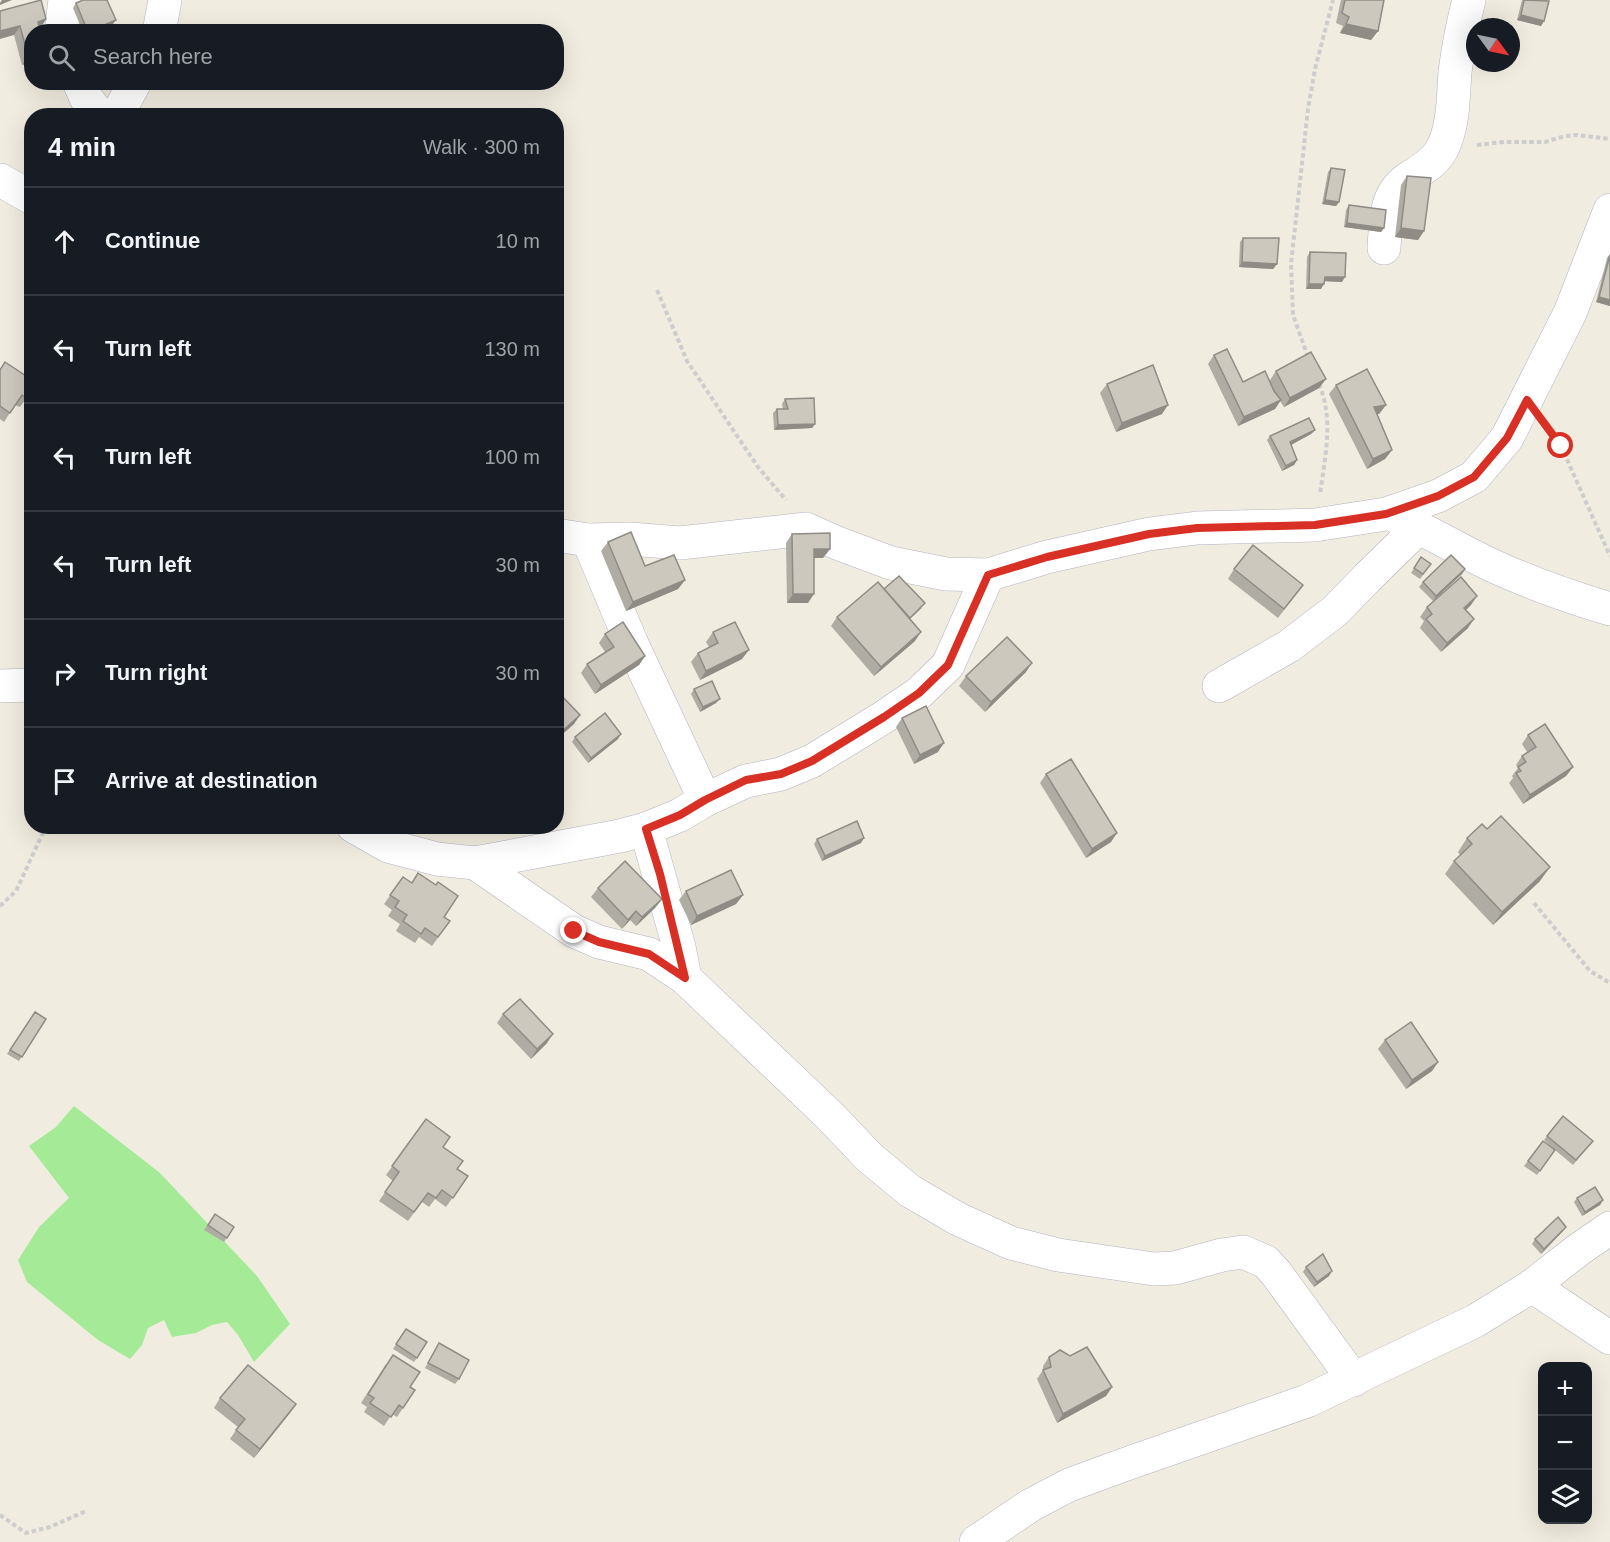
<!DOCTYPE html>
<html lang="en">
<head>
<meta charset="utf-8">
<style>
	body { margin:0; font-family:Arial,sans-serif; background:#242831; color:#f1f3f6 }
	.controls { position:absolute; right:18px; bottom:18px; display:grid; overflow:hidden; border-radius:12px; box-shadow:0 6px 24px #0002 }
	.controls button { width:54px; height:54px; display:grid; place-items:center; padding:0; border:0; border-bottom:2px solid #363941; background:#171b24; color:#f1f3f6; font:30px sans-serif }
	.compass { position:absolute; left:1466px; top:18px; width:54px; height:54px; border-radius:50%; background:#171b24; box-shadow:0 6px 24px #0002; rotate:123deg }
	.stop { position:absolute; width:18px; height:18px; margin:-14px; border:4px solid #d93025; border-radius:50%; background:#fff }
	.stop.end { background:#d93025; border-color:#fff; box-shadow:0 2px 6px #0008 }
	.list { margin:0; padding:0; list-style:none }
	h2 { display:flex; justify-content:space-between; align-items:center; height:78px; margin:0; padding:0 24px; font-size:26px }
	h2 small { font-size:20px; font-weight:400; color:#9ea1a6 }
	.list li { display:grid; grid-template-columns:39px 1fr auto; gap:18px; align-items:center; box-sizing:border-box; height:108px; padding:0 24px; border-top:2px solid #363941 }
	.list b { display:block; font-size:22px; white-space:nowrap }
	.list em { font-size:20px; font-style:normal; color:#9ea1a6 }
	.icon { flex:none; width:33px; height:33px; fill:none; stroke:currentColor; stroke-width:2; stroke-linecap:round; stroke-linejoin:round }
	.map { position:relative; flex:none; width:1610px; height:1542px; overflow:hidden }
	.search { position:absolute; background:#171b24; box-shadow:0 6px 24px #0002; left:24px; top:24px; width:540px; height:66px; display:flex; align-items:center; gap:15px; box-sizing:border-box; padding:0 21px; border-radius:24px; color:#9ea1a6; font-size:22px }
	.panel { position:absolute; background:#171b24; box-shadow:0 6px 24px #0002; left:24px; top:108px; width:540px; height:726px; border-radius:24px }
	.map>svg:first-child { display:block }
	.green { fill:#a5eb97 }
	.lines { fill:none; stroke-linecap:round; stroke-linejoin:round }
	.minor-casing { stroke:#b3b3c2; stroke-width:34 }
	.path { stroke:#cdcdcd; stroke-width:4; stroke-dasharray:4.5 3; stroke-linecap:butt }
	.minor { stroke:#fff; stroke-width:33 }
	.wall { fill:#afaca3 }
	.shaded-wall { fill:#8f8c85 }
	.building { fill:#ccc8be; stroke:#8f8c85; stroke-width:1.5 }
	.route { stroke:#d93025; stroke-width:8 }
</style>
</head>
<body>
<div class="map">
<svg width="1610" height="1542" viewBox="0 0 1610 1542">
	<rect width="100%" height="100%" fill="#f0ecdf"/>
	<!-- green -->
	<path class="green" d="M74 1106 160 1173 257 1276 290 1324 254 1362 238 1335 227 1322 212 1325 196 1333 172 1337 164 1320 148 1328 142 1345 130 1359 98 1340 27 1282 18 1260 39 1227 69 1198 29 1146 56 1127Z"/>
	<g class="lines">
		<!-- minor casing -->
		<g class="minor-casing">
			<g id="minor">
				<path d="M61 32 65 0"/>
				<path d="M159 32 165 0"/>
				<path d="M79 82 86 98 100 116"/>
				<path d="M119 116 121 108 135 82"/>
				<path d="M0 180 32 198"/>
				<path d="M1384 248C1386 220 1384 192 1412 176 1423 169 1436 161 1442 149 1454 126 1453 97 1455 72 1458 48 1463 23 1469 0"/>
				<path d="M1400 519C1434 534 1466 554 1500 569 1536 585 1573 598 1610 609"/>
				<path d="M556 535 588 540 630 539 680 543 806 529 837 543 891 563 946 574 988 575 1047 557 1149 534 1197 528 1315 525 1386 514 1438 496 1474 477 1507 438 1570 313 1610 210"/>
				<path d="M588 540 632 644 705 800"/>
				<path d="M0 686 32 685"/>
				<path d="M1219 686 1289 646 1335 611 1367 578 1419 527"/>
				<path d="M353 826 388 846 437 859 475 863 620 836 646 829 680 815 705 800 746 781 781 774 812 761 884 717 919 693 948 665 988 575"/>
				<path d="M646 829 679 947 685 978"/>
				<path d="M475 863 574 931 599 942 649 954 685 978 830 1116 870 1158 910 1191 958 1219 1011 1243 1058 1255 1154 1269 1175 1268 1222 1255 1243 1252 1266 1262 1276 1273 1354 1380"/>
				<path d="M1532 1286 1610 1338"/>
				<path d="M976 1542 1031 1505 1069 1485 1129 1463 1307 1401 1475 1321 1532 1286 1578 1250 1610 1228"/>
			</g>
		</g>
		<!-- path -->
		<g class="path">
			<path d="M1477 145 1504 142H1545L1565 136 1577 135 1610 139"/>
			<path d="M657 290 687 361 758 467 786 500"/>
			<path d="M1308 357 1293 315 1291 264 1308 109 1315 69 1333 0"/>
			<path d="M1319 384C1334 419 1325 458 1320 494"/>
			<path d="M1547 428 1561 446 1610 556"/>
			<path d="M1534 903 1590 971 1610 983"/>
			<path d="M0 906 16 891 46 826"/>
			<path d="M0 1515 26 1533 50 1527 86 1511"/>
		</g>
		<!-- minor -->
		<use href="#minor" class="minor"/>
	</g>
	<!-- wall -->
	<g class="wall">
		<path d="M1341 0H1384L1378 31 1371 40 1340 33 1343 26 1336 23Z"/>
		<path d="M1522 0H1546L1544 21 1541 26 1517 20Z"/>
		<path d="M76 3 112 25 97 32H83L73 8Z"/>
		<path d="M0 11 46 19 39 29 32 62 22 65 14 35Z"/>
		<path d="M1331 168 1339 202 1336 206 1322 204 1328 172Z"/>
		<path d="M1407 176 1424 231 1418 240 1395 237 1401 185Z"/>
		<path d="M1349 205 1384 228 1381 232 1344 227 1346 210Z"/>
		<path d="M1243 238 1277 264 1273 269 1239 267 1240 242Z"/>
		<path d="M1310 252 1342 282 1324 281 1321 289H1306L1307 257Z"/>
		<path d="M1610 254V306L1596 302 1607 258Z"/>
		<path d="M1214 355 1243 382 1270 380 1276 371 1326 379 1319 388 1284 407 1280 401 1275 409 1238 426 1208 364Z"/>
		<path d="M0 370 32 390 20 407 15 405 4 422 0 419Z"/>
		<path d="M1107 384 1162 414 1116 432 1100 393Z"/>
		<path d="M1336 385 1386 405 1379 414H1377L1392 450 1385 459 1367 469 1329 394Z"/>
		<path d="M785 399 815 424 812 428 774 430 773 413 777 409H783L782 404Z"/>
		<path d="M1315 430 1311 434 1291 445 1297 460 1294 465 1282 471 1267 440 1270 436Z"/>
		<path d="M792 534 830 549 823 558H814L808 603H787L786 543Z"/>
		<path d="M608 542 645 566 685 580 678 589 626 611 601 551Z"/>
		<path d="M1421 557 1431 564 1420 579 1411 573Z"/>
		<path d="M1234 569 1303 585 1278 618 1228 579Z"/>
		<path d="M1465 569 1462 574 1433 601 1419 587 1423 582Z"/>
		<path d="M884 589 922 608 910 619 915 641 874 676 831 626 837 617Z"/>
		<path d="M1471 605 1466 610 1468 628 1441 652 1420 628 1424 621 1420 617 1427 607Z"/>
		<path d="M713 632 742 659 700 680 691 662 698 653 709 647 706 642Z"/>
		<path d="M605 634 645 656 639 665 595 694 581 673 587 664 605 652 599 643Z"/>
		<path d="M1026 672 985 712 959 686 966 676Z"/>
		<path d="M694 689 716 703 700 712 691 694Z"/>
		<path d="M902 718 938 752 914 764 896 727Z"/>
		<path d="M1528 735 1573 767 1566 776 1523 804 1509 783 1513 778 1512 776 1518 768 1516 765 1522 756 1527 752 1522 744Z"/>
		<path d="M575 737 618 739 588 763 572 742Z"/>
		<path d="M1046 774 1111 842 1086 858 1040 783Z"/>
		<path d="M1487 829 1540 881 1493 925 1445 874 1454 861 1460 855 1458 852 1467 838Z"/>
		<path d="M817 839 861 843 822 861 814 844Z"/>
		<path d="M403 877 444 917 450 921 432 946 419 937 415 943 396 931 400 924 388 916 392 910 384 904Z"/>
		<path d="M598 888 662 899 655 908 636 926 630 920 622 929 591 897Z"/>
		<path d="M686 891 743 895 736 904 691 925 679 900Z"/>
		<path d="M35 1012 46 1019 19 1061 7 1054Z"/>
		<path d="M503 1014 547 1043 531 1059 497 1023Z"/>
		<path d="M1385 1040 1438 1062 1432 1071 1406 1089 1378 1049Z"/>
		<path d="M426 1119 457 1169 468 1176 446 1207 435 1199 429 1207 422 1202 408 1221 379 1201 393 1181 386 1175Z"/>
		<path d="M1547 1136 1593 1141 1573 1165 1555 1150 1537 1175 1524 1166 1543 1141 1555 1150 1544 1140Z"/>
		<path d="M1577 1198 1603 1200 1600 1205 1582 1216 1574 1202Z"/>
		<path d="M215 1214 234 1227 224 1242 204 1230Z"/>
		<path d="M1563 1231 1541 1254 1532 1244 1535 1239Z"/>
		<path d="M1306 1267 1329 1276 1314 1287 1303 1272Z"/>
		<path d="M406 1329 427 1342 414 1362 393 1349Z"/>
		<path d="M439 1343 459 1379 455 1384 425 1368Z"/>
		<path d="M1049 1357 1112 1387 1106 1396 1057 1423 1037 1379 1043 1370V1366Z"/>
		<path d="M386 1364 410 1387 415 1390 397 1417 392 1414 384 1426 364 1412 367 1407 361 1403Z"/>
		<path d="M220 1398 296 1404 254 1458 230 1439 238 1427 214 1408Z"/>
	</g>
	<!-- shaded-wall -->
	<g class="shaded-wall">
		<path d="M2 0H12L0 5V3Z"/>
		<path d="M1521 15 1544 21 1541 26 1517 20Z"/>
		<path d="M46 19 40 29 31 31 38 22Z"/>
		<path d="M116 20 112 25 97 32H90Z"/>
		<path d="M1346 24 1378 31 1371 40 1340 33Z"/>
		<path d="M20 26 14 35 0 39V31Z"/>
		<path d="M32 55V62L22 65 28 56Z"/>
		<path d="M1325 200 1339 202 1336 206 1322 204Z"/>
		<path d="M1347 223 1384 228 1381 232 1344 227Z"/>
		<path d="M1401 228 1424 231 1418 240 1395 237Z"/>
		<path d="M1242 262 1277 264 1273 269 1239 267Z"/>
		<path d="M1325 277H1345L1342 282 1321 281Z"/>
		<path d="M1309 284H1324L1321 289H1306Z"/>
		<path d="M1599 297 1610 300V306L1596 302Z"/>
		<path d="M1326 379 1319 388 1284 407 1290 398Z"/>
		<path d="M1281 400 1275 409 1238 426 1244 417Z"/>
		<path d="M1168 405 1162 414 1116 432 1122 423Z"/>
		<path d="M1386 405 1379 414 1367 416 1374 407Z"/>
		<path d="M815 424 812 428 774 430 778 425Z"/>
		<path d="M1315 430 1311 434 1287 447 1290 442Z"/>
		<path d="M1392 450 1385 459 1367 469 1373 459Z"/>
		<path d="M1297 460 1294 465 1282 471 1286 466Z"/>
		<path d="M814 549H830L823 558H807Z"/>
		<path d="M1465 569 1462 574 1433 601 1436 596Z"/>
		<path d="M685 580 678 589 626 611 633 602Z"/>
		<path d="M793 594H814L808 603H787Z"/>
		<path d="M1477 596 1471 605 1458 617 1464 608Z"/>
		<path d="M1474 619 1468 628 1441 652 1447 643Z"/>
		<path d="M921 632 915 641 874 676 881 667Z"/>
		<path d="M749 650 742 659 700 680 706 671Z"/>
		<path d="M645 656 639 665 595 694 601 685Z"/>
		<path d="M1032 663 1026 672 985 712 991 702Z"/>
		<path d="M720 699 716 703 700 712 703 707Z"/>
		<path d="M580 715 574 724 556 740V737Z"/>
		<path d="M621 734 618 739 588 763 591 758Z"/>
		<path d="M944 743 938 752 914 764 920 755Z"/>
		<path d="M1573 767 1566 776 1523 804 1530 795Z"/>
		<path d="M1117 833 1111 842 1086 858 1092 849Z"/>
		<path d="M864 838 861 843 822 861 825 856Z"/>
		<path d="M1550 867 1540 881 1493 925 1502 912Z"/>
		<path d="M743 895 736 904 691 925 697 916Z"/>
		<path d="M662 899 655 908 636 926 642 917Z"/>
		<path d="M636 911 630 920 622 929 628 920Z"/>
		<path d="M553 1034 547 1043 531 1059 537 1049Z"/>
		<path d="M1438 1062 1432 1071 1406 1089 1412 1080Z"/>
		<path d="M1603 1200 1600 1205 1582 1216 1585 1212Z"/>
		<path d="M1566 1227 1563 1231 1541 1254 1544 1249Z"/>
		<path d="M1332 1271 1329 1276 1314 1287 1317 1282Z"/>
		<path d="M1112 1387 1106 1396 1057 1423 1063 1414Z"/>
		<path d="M296 1404 290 1413 254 1458 260 1449Z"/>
	</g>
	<!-- building -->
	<g class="building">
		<path d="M41 0 46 19 38 22 40 32H32V55L28 56 20 26 0 31V11Z"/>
		<path d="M83 0H107L116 20 88 32 76 3Z"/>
		<path d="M1345 0H1384L1378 31 1346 24 1349 17 1342 13Z"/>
		<path d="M1524 0 1549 1 1544 21 1521 15Z"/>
		<path d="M1331 168 1345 170 1339 202 1325 200Z"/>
		<path d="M1407 176 1431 178 1424 231 1401 228Z"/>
		<path d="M1349 205 1386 210 1384 228 1347 223Z"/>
		<path d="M1243 238H1279L1277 264 1242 262Z"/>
		<path d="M1310 252 1346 253 1345 277H1325L1324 284H1309Z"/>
		<path d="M1610 255V300L1599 297Z"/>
		<path d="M1227 349 1243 382 1265 371 1274 391 1281 400 1244 417 1214 355Z"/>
		<path d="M1311 352 1326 379 1290 398 1276 371Z"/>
		<path d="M5 362 32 380V390L26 398 22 395 10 413 0 406V370Z"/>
		<path d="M1153 365 1168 405 1122 423 1107 384Z"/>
		<path d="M1367 369 1386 405 1374 407 1392 450 1373 459 1336 385Z"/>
		<path d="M814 398 815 424 778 425 777 409H788L785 399Z"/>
		<path d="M1309 418 1315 430 1290 442 1297 460 1286 466 1270 436Z"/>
		<path d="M631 532 645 566 674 555 685 580 633 602 608 542Z"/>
		<path d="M830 533V549H814V594H793L792 534Z"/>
		<path d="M1253 545 1303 585 1284 609 1234 569Z"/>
		<path d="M1451 555 1465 569 1436 596 1423 582Z"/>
		<path d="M1421 557 1431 564 1423 574 1414 568Z"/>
		<path d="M899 576 925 603 910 618 884 589Z"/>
		<path d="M1461 577 1477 596 1464 608 1474 619 1447 643 1426 619 1432 614 1427 607Z"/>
		<path d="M878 582 921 632 881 667 837 617Z"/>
		<path d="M623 622 645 656 601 685 587 664 614 647 605 634Z"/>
		<path d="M735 622 749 650 706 671 698 653 718 643 713 632Z"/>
		<path d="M1007 637 1032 663 991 702 966 676Z"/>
		<path d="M712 681 720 699 703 707 694 689Z"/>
		<path d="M559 693 580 715 556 737V695Z"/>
		<path d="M926 706 944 743 920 755 902 718Z"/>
		<path d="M605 713 621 734 591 758 575 737Z"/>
		<path d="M1545 724 1573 767 1530 795 1516 773 1521 771 1518 767 1526 762 1522 756 1536 747 1528 735Z"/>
		<path d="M1071 759 1117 833 1092 849 1046 774Z"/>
		<path d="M1501 816 1550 867 1502 912 1454 861 1472 844 1467 838 1482 824 1487 829Z"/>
		<path d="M857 821 864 838 825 856 817 839Z"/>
		<path d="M625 861 662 899 642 917 636 911 628 920 598 888Z"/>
		<path d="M731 870 743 895 697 916 686 891Z"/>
		<path d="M418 873 436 885 438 882 458 896 444 917 450 921 438 937 425 928 421 934 403 921 407 915 395 907 399 901 390 895 403 877 412 883Z"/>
		<path d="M520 999 553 1034 537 1049 503 1014Z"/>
		<path d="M35 1012 46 1019 22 1057 10 1050Z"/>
		<path d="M1411 1022 1438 1062 1412 1080 1385 1040Z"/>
		<path d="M1563 1116 1593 1141 1576 1160 1547 1136Z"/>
		<path d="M426 1119 450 1137 443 1147 463 1161 457 1169 468 1176 453 1198 442 1190 436 1198 428 1193 414 1212 385 1192 399 1172 392 1166Z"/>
		<path d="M1543 1141 1555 1150 1540 1171 1528 1161Z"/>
		<path d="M1595 1187 1603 1200 1585 1212 1577 1198Z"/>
		<path d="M215 1214 234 1227 227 1238 208 1225Z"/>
		<path d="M1558 1217 1566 1227 1544 1249 1535 1239Z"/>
		<path d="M1323 1254 1332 1271 1317 1282 1306 1267Z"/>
		<path d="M406 1329 427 1342 417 1358 396 1344Z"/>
		<path d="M439 1343 469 1360 459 1379 428 1363Z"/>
		<path d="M1087 1347 1112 1387 1063 1414 1043 1370 1051 1367 1049 1357 1060 1350 1070 1356Z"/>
		<path d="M393 1355 420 1372 410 1387 415 1390 403 1408 399 1405 391 1417 370 1403 374 1398 368 1394Z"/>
		<path d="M248 1365 296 1404 260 1449 236 1430 245 1419 220 1398Z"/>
	</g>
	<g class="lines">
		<!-- route -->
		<path class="route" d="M574 931 599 942 649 954 685 978 660 874 646 829 680 815 705 800 746 780 781 774 812 761 884 717 919 693 948 665 988 575 1047 557 1149 534 1197 528 1315 525 1386 514 1438 496 1474 477 1507 438 1527 400 1561 446"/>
	</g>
</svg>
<div class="controls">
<button>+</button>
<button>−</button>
<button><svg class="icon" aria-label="layers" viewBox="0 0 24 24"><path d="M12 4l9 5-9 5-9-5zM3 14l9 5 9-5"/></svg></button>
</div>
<svg class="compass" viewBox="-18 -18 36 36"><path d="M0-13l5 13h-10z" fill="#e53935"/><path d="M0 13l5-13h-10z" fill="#9ea1a6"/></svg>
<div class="stop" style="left:1561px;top:446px"></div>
<div class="stop end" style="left:574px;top:931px"></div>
<div class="search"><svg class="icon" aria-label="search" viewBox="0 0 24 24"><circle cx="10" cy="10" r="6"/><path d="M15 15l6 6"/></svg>Search here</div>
<section class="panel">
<h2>4 min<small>Walk · 300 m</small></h2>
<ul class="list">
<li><svg class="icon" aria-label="ahead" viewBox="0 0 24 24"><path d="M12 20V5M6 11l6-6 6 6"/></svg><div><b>Continue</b></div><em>10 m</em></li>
<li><svg class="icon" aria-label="left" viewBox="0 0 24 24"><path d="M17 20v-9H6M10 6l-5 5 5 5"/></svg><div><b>Turn left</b></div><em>130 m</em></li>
<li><svg class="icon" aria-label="left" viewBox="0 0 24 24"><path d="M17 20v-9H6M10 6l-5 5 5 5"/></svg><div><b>Turn left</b></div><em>100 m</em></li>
<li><svg class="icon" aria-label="left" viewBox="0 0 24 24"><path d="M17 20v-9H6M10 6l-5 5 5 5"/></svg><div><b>Turn left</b></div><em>30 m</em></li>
<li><svg class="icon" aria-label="right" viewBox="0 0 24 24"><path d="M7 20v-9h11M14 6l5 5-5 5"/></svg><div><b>Turn right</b></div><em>30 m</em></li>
<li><svg class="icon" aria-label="arrive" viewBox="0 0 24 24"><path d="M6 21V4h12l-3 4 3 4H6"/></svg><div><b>Arrive at destination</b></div></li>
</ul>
</section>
</div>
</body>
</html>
